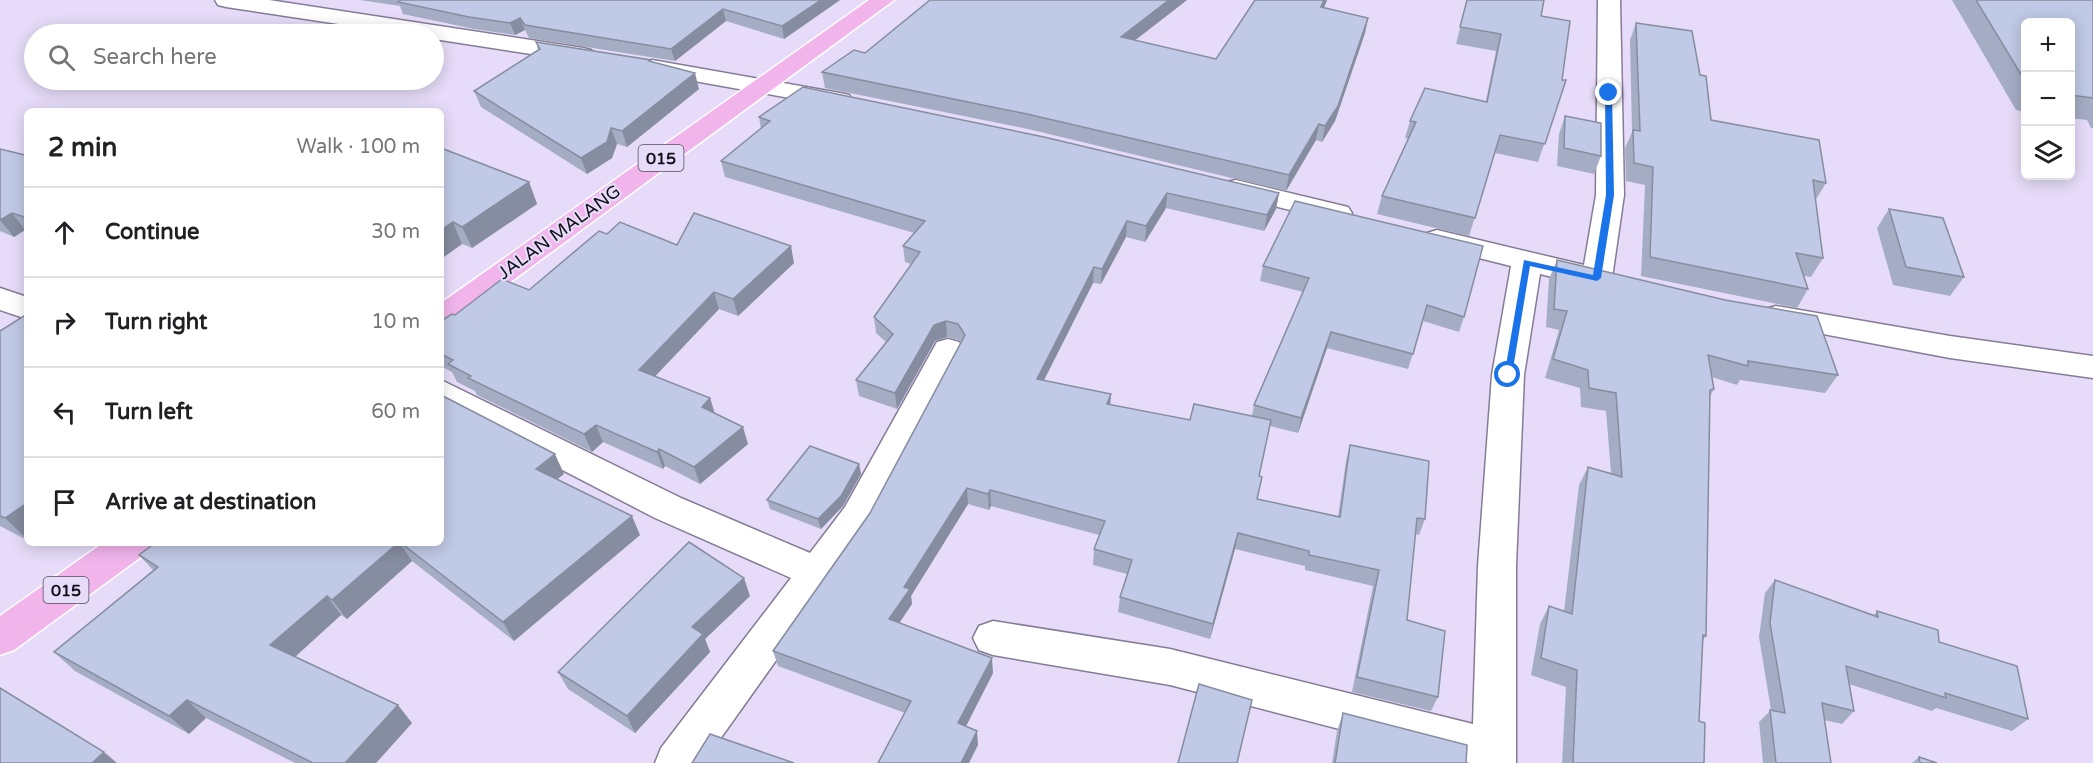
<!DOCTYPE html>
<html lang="en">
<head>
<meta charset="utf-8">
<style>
	body { margin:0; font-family:"Varela Round",sans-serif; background:#f6f6f6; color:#202124 }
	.controls { position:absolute; right:18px; top:18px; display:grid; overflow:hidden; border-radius:9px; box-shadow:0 3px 15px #0003 }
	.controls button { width:54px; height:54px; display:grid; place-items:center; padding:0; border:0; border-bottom:2px solid #e0e0e0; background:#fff; color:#202124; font:30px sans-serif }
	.stop { position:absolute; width:18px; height:18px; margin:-14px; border:4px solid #1a73e8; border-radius:50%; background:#fff }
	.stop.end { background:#1a73e8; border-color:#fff; box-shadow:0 2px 6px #0008 }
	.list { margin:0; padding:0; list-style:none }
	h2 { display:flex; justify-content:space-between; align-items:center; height:78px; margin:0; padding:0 24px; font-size:26px }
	h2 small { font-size:20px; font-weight:400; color:#757577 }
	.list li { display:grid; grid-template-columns:39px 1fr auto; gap:18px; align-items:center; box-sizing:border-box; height:90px; padding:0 24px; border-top:2px solid #e0e0e0 }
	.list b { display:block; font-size:22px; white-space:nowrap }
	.list em { font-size:20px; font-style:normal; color:#757577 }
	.icon { flex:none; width:33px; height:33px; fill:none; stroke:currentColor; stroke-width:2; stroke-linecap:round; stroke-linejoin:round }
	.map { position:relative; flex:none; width:2093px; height:763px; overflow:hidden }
	.search { position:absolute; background:#fff; box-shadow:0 3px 15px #0003; left:24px; top:24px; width:420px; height:66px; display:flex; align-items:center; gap:15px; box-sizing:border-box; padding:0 21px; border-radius:33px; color:#757577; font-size:22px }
	.panel { position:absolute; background:#fff; box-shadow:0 3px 15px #0003; left:24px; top:108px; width:420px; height:438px; border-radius:9px }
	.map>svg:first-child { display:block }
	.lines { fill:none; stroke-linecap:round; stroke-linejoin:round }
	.minor-casing { stroke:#857b96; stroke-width:3 }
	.primary-casing { stroke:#fff; stroke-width:3 }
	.minor { fill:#fff; fill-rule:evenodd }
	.primary { fill:#f1b5ec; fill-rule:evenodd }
	.wall { fill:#a5adc5 }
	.shaded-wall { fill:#868da0 }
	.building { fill:#c0c9e5; stroke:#868da0; stroke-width:1.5 }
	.route { fill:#1a73e8 }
	.labels { text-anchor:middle; stroke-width:4.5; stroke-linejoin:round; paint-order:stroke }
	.shield { fill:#e6dcf9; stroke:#524c5c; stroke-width:1.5 }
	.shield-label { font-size:16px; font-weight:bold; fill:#120e18 }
	.street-label { font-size:18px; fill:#120e18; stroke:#e6dcf9 }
</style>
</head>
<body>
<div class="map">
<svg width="2093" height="763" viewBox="0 0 2093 763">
	<rect width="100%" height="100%" fill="#e6dcf9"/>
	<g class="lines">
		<!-- minor casing -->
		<g class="minor-casing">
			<g id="minor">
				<path d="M215 0H269L583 48 591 50 595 55 591 60 583 62 434 39V34H405L226 7 218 5Z"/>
				<path d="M1598 0H1620L1624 195 1612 278 1608 285 1597 288 1540 274 1524 375 1516 566V763H1470L1170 685 993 655 979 650 973 638 979 626 993 621 1170 649 1473 724 1478 566 1492 375 1511 266 1427 245 1423 239 1427 233 1437 230 1584 265 1596 195Z"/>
				<path d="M652 60 840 93 849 95 852 100 849 105 840 107 644 72 640 67 644 62Z"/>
				<path d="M1236 180 1348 207 1352 213 1348 219 1338 222 1226 194 1222 188 1226 182Z"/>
				<path d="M0 288 27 297V319L0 310Z"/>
				<path d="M1776 306 1950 336 2093 356V378L1950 358 1765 323 1760 316 1765 309Z"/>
				<path d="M948 339 959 342 964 350 871 527 703 763H655L661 748 791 578 655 518 441 407V380L681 498 810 553 845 507 937 342Z"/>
			</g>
		</g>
		<!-- primary casing -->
		<g class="primary-casing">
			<g id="primary">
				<path d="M869 0H894L452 325 441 328V303Z"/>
				<path d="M103 543H151L145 554 14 650 0 655V616Z"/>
			</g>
		</g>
		<!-- minor -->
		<use href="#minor" class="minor"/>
		<!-- primary -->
		<use href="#primary" class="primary"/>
	</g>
	<!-- wall -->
	<g class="wall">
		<path d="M360 0H840L784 39 726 21 675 61 529 38 525 30 515 35 474 29 403 14 400 6Z"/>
		<path d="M930 0H1187L1135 40 1216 59 1255 0H1327L1324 8 1368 18 1365 33 1335 121 1322 142 1316 140 1286 191 1028 129 825 88 822 72 865 53Z"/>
		<path d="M1467 0 1541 16 1562 80H1566L1538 162 1495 153 1469 236 1377 214 1382 196 1408 139 1405 138 1410 121 1486 101 1496 51 1456 44Z"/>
		<path d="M1952 0H2093V128H2091L2087 120 2070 118V22H2025V112L2016 110Z"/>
		<path d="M1636 23 1700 75 1711 120 1826 183 1815 201 1823 258 1811 277 1804 276 1808 289 1797 308 1641 276 1645 185 1626 181 1625 148 1632 132 1630 40Z"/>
		<path d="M536 42 652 62 699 89 627 147 617 144 612 158 587 174 481 107 474 91 538 50Z"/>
		<path d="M1565 116 1601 156 1594 174 1557 166 1559 134Z"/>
		<path d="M759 117 1279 193 1276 209 1264 231 1166 208 1145 242 1126 237 1101 284 1093 283 1044 380 1111 405 1190 420 1252 416 1254 405 1303 292 1260 281 1263 266 1295 201 1464 317 1459 332 1423 321 1408 369 1327 348 1298 433 1270 426 1259 476 1258 499 1338 517 1346 461 1350 445 1425 519 1419 535 1415 534 1407 620 1438 697 1431 711 1352 692 1373 586 1305 570V566L1235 549 1210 639 1118 612 1120 597 1127 574 1093 565 1094 549 1099 535 991 506 989 510 968 504 911 596 912 604 899 623 993 673 966 726 978 745 905 713 778 666 773 651 870 513 961 342 960 340 947 337 935 341 897 409 859 396 856 380 886 342 876 333 874 317 911 264 905 262 903 246 914 233 725 177 721 161 761 129Z"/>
		<path d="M441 148 529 182 537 204 472 248 462 244 441 259Z"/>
		<path d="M0 149 25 155 27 154V231L25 230 14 237 0 231Z"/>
		<path d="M1889 209 1964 277 1950 296 1893 285 1877 228Z"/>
		<path d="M607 234 794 263 738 316 719 309 655 376 710 398 715 413 748 444 700 484 665 466 663 469 603 442 592 452 477 395 475 391 457 382 452 372 441 366V321L455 315 529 290Z"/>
		<path d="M1557 260 1838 375 1825 393 1740 380 1737 385 1712 377 1714 389 1710 396 1706 636 1703 640 1699 721 1704 763H1562L1566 687 1531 675 1540 624 1549 606 1564 611 1579 485 1588 467 1611 473 1606 411 1581 407 1580 388 1545 378 1559 330 1546 327 1549 279Z"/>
		<path d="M27 314V540L0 526V331Z"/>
		<path d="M859 464 861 474 843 506 821 529 770 509 767 500Z"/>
		<path d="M564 474 557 479 640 535 514 641 412 561 347 619 341 615 295 657 412 723 376 763H295L206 718 189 734 75 671 54 652 153 570 139 555 155 543H441Z"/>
		<path d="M1775 580 1874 615 1877 611 1939 642 2028 719 2012 731 1936 708 1932 711 1849 684 1854 711 1842 724 1824 720 1831 763H1763L1759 722 1771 710 1759 637 1765 593Z"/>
		<path d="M750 596 705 639 710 652 635 733 568 689 558 672Z"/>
		<path d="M1343 713 1466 763H1332L1337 731Z"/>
		<path d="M1919 757 1937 763H1912Z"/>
	</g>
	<!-- shaded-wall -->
	<g class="shaded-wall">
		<path d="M821 0H840L784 39 782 26Z"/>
		<path d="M1169 0H1187L1120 52 1121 37Z"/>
		<path d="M1324 0H1327L1318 22 1321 7Z"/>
		<path d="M723 9 726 21 675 61 671 49Z"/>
		<path d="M520 18 525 30 515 35 510 23Z"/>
		<path d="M1368 18 1365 33 1335 121 1322 142 1325 126Z"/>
		<path d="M695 73 699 89 627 147 622 131Z"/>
		<path d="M1319 124 1316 140 1286 191 1289 175Z"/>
		<path d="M611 128 617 144 612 158 587 174 581 158Z"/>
		<path d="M529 182 537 204 472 248 462 227Z"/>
		<path d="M1167 193 1166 208 1145 242 1146 226Z"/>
		<path d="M1279 193 1276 209 1264 231 1267 215Z"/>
		<path d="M12 213 25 230 14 237 0 220Z"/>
		<path d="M1127 221 1126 237 1101 284 1102 269Z"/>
		<path d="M453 222 462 244 441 259V230Z"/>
		<path d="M791 246 794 263 738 316 733 299Z"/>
		<path d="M1094 267 1093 283 1037 394V379Z"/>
		<path d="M714 292 719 309 645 387 639 370Z"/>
		<path d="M946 321 947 337 935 341 897 409 895 393 934 325Z"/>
		<path d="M1331 332 1327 348 1298 433 1301 418Z"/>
		<path d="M1111 394 1110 410 1107 404Z"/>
		<path d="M710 398 715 416 702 407Z"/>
		<path d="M596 425 603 442 592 452 584 434Z"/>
		<path d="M743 427 748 444 700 484 694 467Z"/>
		<path d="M659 449 665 466 663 469 657 452Z"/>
		<path d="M555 454 564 474 546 488 536 469Z"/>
		<path d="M859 464 861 474 843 506 821 529 818 519Z"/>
		<path d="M967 488 968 504 911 596 912 604 892 634 889 619 904 587Z"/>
		<path d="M990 490 991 506 989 510 988 494Z"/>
		<path d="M27 503V539L5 518Z"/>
		<path d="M632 516 640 535 514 641 503 622Z"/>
		<path d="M1238 533 1235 549 1210 639 1213 624Z"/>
		<path d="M398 543H400L412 561 347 619 332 600Z"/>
		<path d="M744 578 750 596 705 639 710 652 635 733 627 716 692 627Z"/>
		<path d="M327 596 341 615 287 664 270 645Z"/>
		<path d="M992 658 993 673 960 738 958 723Z"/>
		<path d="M187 700 206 718 189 734 169 716Z"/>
		<path d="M398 705 412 723 376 763H345Z"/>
		<path d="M977 731 978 745 969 763H961Z"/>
		<path d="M104 752 117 763H92Z"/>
	</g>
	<!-- building -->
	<g class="building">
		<path d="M401 0H821L782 26 723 9 671 49 525 25 520 18 510 23 469 17 398 2Z"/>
		<path d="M930 0H1169L1121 37 1216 59 1255 0H1324L1321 7 1368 18 1338 106 1325 126 1319 124 1289 175 1027 114 822 72 854 50 865 53Z"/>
		<path d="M1467 0H1544L1541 16 1570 21 1562 80H1566L1545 144 1500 135 1475 218 1382 196 1416 122 1410 121 1425 88 1487 102 1501 34 1460 27Z"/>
		<path d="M1976 0H2093V98L2070 95V22H2025V81Z"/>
		<path d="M1636 23 1692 31 1700 75 1706 76 1711 120 1819 140 1826 183 1813 180 1823 258 1796 253 1808 289 1650 257 1653 167 1634 163 1633 130 1640 131Z"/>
		<path d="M536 42 651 60 649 61 695 73 622 131 611 128 607 142 581 158 474 91 540 49Z"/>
		<path d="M803 87 1044 137 1279 193 1267 215 1167 193 1146 226 1127 221 1102 269 1094 267 1037 379 1111 394 1107 404 1190 420 1194 404 1271 420 1259 476 1262 477 1257 499 1340 517 1350 445 1429 461 1425 519 1417 518 1407 620 1445 631 1438 697 1357 677 1379 570 1309 555V551L1238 533 1213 624 1120 597 1132 560 1094 549 1105 521 990 490 988 494 967 488 904 587 910 589 889 619 992 658 958 723 977 731 961 763H878L911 701 773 651 870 513 965 335 958 324 946 321 934 325 895 393 856 380 893 334 874 317 920 252 903 246 925 221 721 161 770 121 759 117Z"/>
		<path d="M1565 116 1601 123V156L1564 148Z"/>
		<path d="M441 148 529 182 462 227 453 222 441 230Z"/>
		<path d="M0 149 25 155 27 154V218L12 213 0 220Z"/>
		<path d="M1295 201 1483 246 1464 317 1427 305 1413 354 1331 332 1301 418 1254 405 1309 278 1263 266Z"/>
		<path d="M1889 209 1943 218 1964 277 1906 267Z"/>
		<path d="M694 213 791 246 733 299 714 292 639 370 710 398 702 407 743 427 694 467 659 449 657 452 596 425 584 434 468 378 471 376 448 364 453 360 441 354V321L452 314 455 315 502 279 529 290 599 231 607 234 620 222 677 245Z"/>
		<path d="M1557 260 1725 300 1817 316 1838 375 1748 361V366L1708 355 1714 389 1710 390 1706 636 1703 635 1699 721 1705 723 1704 763H1573L1577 670 1541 658 1549 606 1572 614 1588 467 1622 477 1616 393 1589 388 1588 370 1553 359 1567 311 1554 309Z"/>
		<path d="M27 314V364L25 365 27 366V503L5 518 0 516V331Z"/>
		<path d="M441 395 555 454 536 469 632 516 503 622 401 543H441Z"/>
		<path d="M810 446 859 464 841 496 818 519 767 500Z"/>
		<path d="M689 542 744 578 692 627 703 634 627 716 558 672Z"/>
		<path d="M155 543H398L332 600 327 596 270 645 398 705 345 763H313L187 700 169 716 54 652 158 567 139 555Z"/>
		<path d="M1775 580 1878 617 1877 611 1938 630 1939 642 2017 666 2028 719 1945 693 1946 698 1846 666 1854 711 1822 703 1831 763H1776L1770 710 1785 713 1770 623Z"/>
		<path d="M1199 684 1252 700 1237 763H1178Z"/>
		<path d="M0 688 104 752 92 763H0Z"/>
		<path d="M1343 713 1467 745 1466 763H1335Z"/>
		<path d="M710 734 794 763H692Z"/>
		<path d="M1919 757 1937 763H1920Z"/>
	</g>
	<!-- route -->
	<path class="route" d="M1609 90 1612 93 1614 195 1601 278 1597 281 1530 266 1512 375 1504 377 1524 260 1593 275 1606 195 1605 93Z"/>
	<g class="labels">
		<!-- shield labels -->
		<g class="shield">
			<rect x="638.5" y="145" width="45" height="26" rx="4.5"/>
			<rect x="43.5" y="577" width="45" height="26" rx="4.5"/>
		</g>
		<g class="shield-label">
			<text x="661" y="164">015</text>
			<text x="66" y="596">015</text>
		</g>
		<!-- street labels -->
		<g class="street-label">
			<text transform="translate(559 232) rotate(-36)" y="6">JALAN MALANG</text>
		</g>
	</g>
</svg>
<div class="controls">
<button>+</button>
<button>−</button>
<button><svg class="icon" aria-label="layers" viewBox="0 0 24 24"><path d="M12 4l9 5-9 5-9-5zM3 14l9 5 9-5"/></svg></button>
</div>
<div class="stop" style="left:1508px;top:375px"></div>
<div class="stop end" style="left:1609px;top:93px"></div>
<div class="search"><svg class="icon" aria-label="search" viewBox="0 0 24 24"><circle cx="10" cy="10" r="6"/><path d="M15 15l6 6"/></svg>Search here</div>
<section class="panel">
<h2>2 min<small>Walk · 100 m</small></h2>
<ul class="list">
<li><svg class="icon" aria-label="ahead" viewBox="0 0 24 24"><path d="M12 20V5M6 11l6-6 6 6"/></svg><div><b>Continue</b></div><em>30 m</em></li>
<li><svg class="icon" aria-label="right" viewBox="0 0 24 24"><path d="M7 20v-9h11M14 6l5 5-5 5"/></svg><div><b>Turn right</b></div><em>10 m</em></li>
<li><svg class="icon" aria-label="left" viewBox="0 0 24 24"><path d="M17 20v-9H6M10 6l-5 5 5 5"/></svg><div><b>Turn left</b></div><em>60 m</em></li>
<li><svg class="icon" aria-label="arrive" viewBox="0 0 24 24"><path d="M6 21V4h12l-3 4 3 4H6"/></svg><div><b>Arrive at destination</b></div></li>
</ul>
</section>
</div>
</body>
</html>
